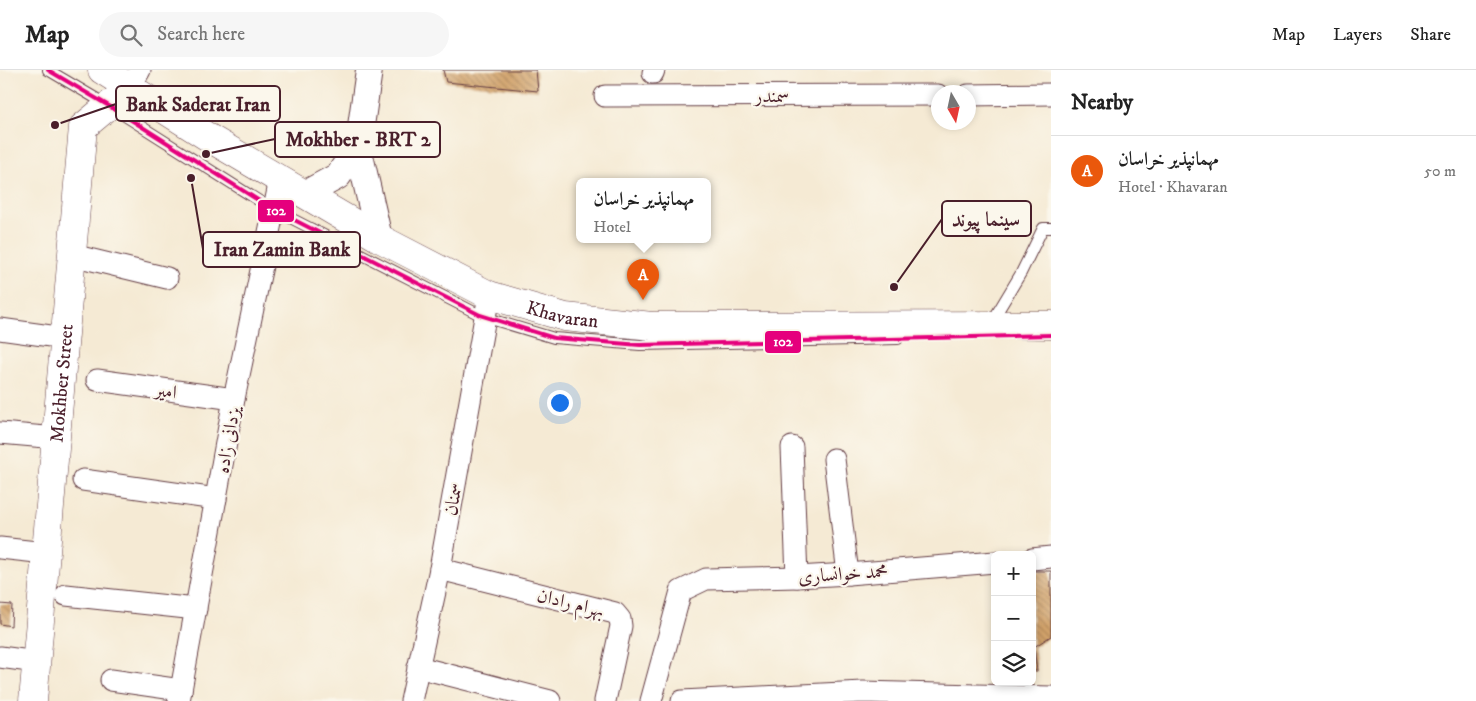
<!DOCTYPE html>
<html lang="en">
<head>
<meta charset="utf-8">
<style>
	body { margin:0; font-family:"IM FELL DW Pica",Amiri,serif; background:#f6f6f6; color:#222 }
	.controls { position:absolute; right:15px; bottom:15px; display:grid; overflow:hidden; border-radius:8px; box-shadow:0 2px 8px #0003 }
	.controls button { width:45px; height:45px; display:grid; place-items:center; padding:0; border:0; border-bottom:1px solid #e0e0e0; background:#fff; color:#222; font:25px sans-serif }
	.compass { position:absolute; left:931px; top:15px; width:45px; height:45px; border-radius:50%; background:#fff; box-shadow:0 2px 8px #0003; rotate:171deg }
	.you { position:absolute; left:559px; top:332px; width:18px; height:18px; margin:-12px; border:4px solid #fff; border-radius:50%; background:#1a73e8; box-shadow:0 0 0 8px #1a73e833 }
	.badge { display:grid; place-items:center; width:32px; height:32px; border-radius:50%; background:#ea580c; color:#fff; font-size:16px; font-weight:700 }
	.pin { position:absolute; translate:-50% -41px; filter:drop-shadow(0 1px 2px #0008) }
	.pin::after { content:''; position:absolute; top:26px; width:18px; height:15px; background:inherit; clip-path:polygon(0 0,100% 0,50% 100%) }
	.popup { position:absolute; left:576px; top:108px; width:135px; height:65px; box-sizing:border-box; display:grid; place-content:center; border-radius:8px; background:#fff; filter:drop-shadow(0 1px 4px #0005); font-size:16px; white-space:nowrap; color:#767676 }
	.popup b { font-size:19px; color:#222 }
	.popup::after { content:''; position:absolute; left:50%; top:100%; margin-left:-10px; border:10px solid transparent; border-top-color:#fff }
	.list { margin:0; padding:0; list-style:none }
	h2 { display:flex; justify-content:space-between; align-items:center; height:65px; margin:0; padding:0 20px; font-size:21px }
	h2 small { font-size:16px; font-weight:400; color:#767676 }
	.list li { display:grid; grid-template-columns:32px 1fr auto; gap:15px; align-items:center; box-sizing:border-box; height:70px; padding:0 20px; border-top:1px solid #e0e0e0 }
	.list b { display:block; font-size:19px; white-space:nowrap }
	.list p { margin:0; font-size:16px; white-space:nowrap; color:#767676 }
	.list em { font-size:16px; font-style:normal; color:#767676 }
	.icon { flex:none; width:28px; height:28px; fill:none; stroke:currentColor; stroke-width:2; stroke-linecap:round; stroke-linejoin:round }
	.map { position:relative; flex:none; width:1051px; height:631px; overflow:hidden }
	header { display:flex; align-items:center; gap:30px; box-sizing:border-box; height:70px; padding:0 25px; background:#fff; border-bottom:1px solid #e0e0e0 }
	header strong { font-size:24px }
	nav { display:flex; gap:28px; margin-inline-start:auto; font-size:18px }
	.search { width:350px; height:45px; background:#f6f6f6; display:flex; align-items:center; gap:12px; box-sizing:border-box; padding:0 18px; border-radius:28px; color:#767676; font-size:19px }
	main { display:flex }
	aside { flex:1; background:#fff }
	.map>svg:first-child { display:block }
	.building { fill:url(#building-back-hatch) }
	.lines { fill:none; stroke-linecap:round; stroke-linejoin:round }
	.service-casing { stroke:#643d44; stroke-width:12 }
	.minor-casing { stroke:#643d44; stroke-width:23 }
	.tertiary-casing { stroke:#643d44; stroke-width:28 }
	.secondary-casing { stroke:#643d44; stroke-width:29 }
	.primary-casing { stroke:#643d44; stroke-width:29 }
	.service { stroke:#fff; stroke-width:10 }
	.minor { stroke:#fff; stroke-width:21 }
	.tertiary { stroke:#fff; stroke-width:26 }
	.secondary { stroke:#fff; stroke-width:28 }
	.primary { stroke:#fff; stroke-width:28 }
	.bus-1-casing { stroke:#fbf7ec; stroke-width:8 }
	.bus-1 { stroke:#e5007d; stroke-width:4 }
	.labels { text-anchor:middle; stroke-width:4.5; stroke-linejoin:round; paint-order:stroke }
	.street-label { font-size:19px; fill:#4a1f2b; stroke:#fbf7ec }
	.leader { fill:none; stroke:#4a1f2b; stroke-width:2 }
	.callout-dot { fill:#4a1f2b; stroke:#fbf7ec; stroke-width:2 }
	.callout { fill:#fbf7ec; stroke:#4a1f2b; stroke-width:2 }
	.callout-label { font-size:20px; text-anchor:middle; font-weight:bold; fill:#4a1f2b }
	.line-badge { stroke:#fbf7ec; stroke-width:2 }
	.badge-label { font-size:14px; text-anchor:middle; font-weight:bold; fill:#fff }
</style>
</head>
<body>
<header>
<strong>Map</strong>
<div class="search"><svg class="icon" aria-label="search" viewBox="0 0 24 24"><circle cx="10" cy="10" r="6"/><path d="M15 15l6 6"/></svg>Search here</div>
<nav><a>Map</a><a>Layers</a><a>Share</a></nav>
</header>
<main>
<div class="map">
<svg width="1051" height="631" viewBox="0 0 1051 631">
	<defs>
		<pattern id="building-back-hatch" width="6" height="6" patternUnits="userSpaceOnUse" patternTransform="scale(1.25)"><rect width="6" height="6" fill="#d1a26a"/><path d="M-1 5l2 2M0 0l6 6M5-1l2 2" fill="none" stroke="#ac8357"/></pattern>
	</defs>
	<rect width="100%" height="100%" fill="#fbf7ec"/>
	<filter id="ink" filterUnits="userSpaceOnUse"><feTurbulence type="fractalNoise" baseFrequency=".02" numOctaves="2"/><feDisplacementMap in="SourceGraphic" scale="10" xChannelSelector="R" yChannelSelector="G"/><feConvolveMatrix kernelMatrix="1 2 1 2 8 2 1 2 1" color-interpolation-filters="sRGB"/></filter>
	<filter id="wash" filterUnits="userSpaceOnUse"><feTurbulence type="fractalNoise" baseFrequency=".0096" numOctaves="4" result="noise"/><feDisplacementMap in="SourceGraphic" scale="20" xChannelSelector="R" yChannelSelector="G"/><feGaussianBlur stdDeviation="1.12" result="paint"/><feColorMatrix in="noise" values="0 0 0 0 0 0 0 0 0 0 0 0 0 0 0 0 0 1.4 0 .05"/><feComposite in="paint" operator="in"/></filter>
	<g filter="url(#wash)">
		<rect width="100%" height="100%" fill="#f5ead4"/>
		<g id="blocks">
			<!-- building -->
			<g class="building">
				<path d="M443 0H536L538 21 446 12Z"/>
				<path d="M1032 501H1051V566L1034 577 1037 601H1032Z"/>
				<path d="M0 534 12 535 11 556 0 554Z"/>
			</g>
		</g>
	</g>
	<g filter="url(#ink)">
		<use href="#blocks" fill-opacity="0" stroke="#643d44" stroke-width="1"/>
		<g class="lines">
			<!-- service casing -->
			<g class="service-casing">
				<g id="service">
					<path d="M48 0 109 36 269 137 484 247 554 268 640 275 898 269"/>
					<path d="M991 253 1021 203 1043 158H1051"/>
				</g>
			</g>
			<!-- minor casing -->
			<g class="minor-casing">
				<g id="minor">
					<path d="M653 3 654 0"/>
					<path d="M130 18 140 0"/>
					<path d="M968 25 1051 24"/>
					<path d="M605 26 938 25"/>
					<path d="M72 185 167 208"/>
					<path d="M0 259 65 268"/>
					<path d="M97 310 234 329"/>
					<path d="M0 363 57 368"/>
					<path d="M792 377 797 507"/>
					<path d="M834 389 848 504"/>
					<path d="M83 410 216 429"/>
					<path d="M0 478 46 483"/>
					<path d="M1032 489 1051 487"/>
					<path d="M440 499 615 543 620 549 621 556 605 631"/>
					<path d="M66 525 196 539"/>
					<path d="M0 587 37 592"/>
					<path d="M418 597 550 631"/>
					<path d="M111 610 181 620"/>
					<path d="M179 631 234 329 280 110"/>
					<path d="M411 631 440 499 489 225"/>
					<path d="M651 631 681 521 706 509 797 507 848 504 995 492"/>
					<path d="M682 631 863 622 1051 627"/>
				</g>
			</g>
			<!-- tertiary casing -->
			<g class="tertiary-casing">
				<g id="tertiary">
					<path d="M369 0 358 77 379 168"/>
					<path d="M305 124 338 106 358 77"/>
				</g>
			</g>
			<!-- secondary casing -->
			<g class="secondary-casing">
				<g id="secondary">
					<path id="s1" d="M33 631 83 57 130 18"/>
				</g>
			</g>
			<!-- primary casing -->
			<g class="primary-casing">
				<g id="primary">
					<path id="s2" d="M102 0 211 69 379 168 489 225 565 247 652 256 1051 255"/>
				</g>
			</g>
			<!-- service -->
			<use href="#service" class="service"/>
			<!-- minor -->
			<use href="#minor" class="minor"/>
			<!-- tertiary -->
			<use href="#tertiary" class="tertiary"/>
			<!-- secondary -->
			<use href="#secondary" class="secondary"/>
			<!-- primary -->
			<use href="#primary" class="primary"/>
			<!-- bus-1 casing -->
			<g class="bus-1-casing">
				<path id="bus-1" d="M48 0 109 36 269 137 480 245 554 268 640 275 1051 265"/>
			</g>
			<!-- bus-1 -->
			<use href="#bus-1" class="bus-1"/>
		</g>
	</g>
	<g class="labels">
		<!-- street labels -->
		<g class="street-label">
			<text x="772" y="32">سمندر</text>
			<text dy="7" stroke="none"><textPath href="#s2" startOffset="524">Khavaran</textPath></text>
			<text dy="7" stroke="none"><textPath href="#s1" startOffset="319">Mokhber Street</textPath></text>
			<text transform="translate(166 320) rotate(8)" y="7">امیر</text>
			<text transform="translate(227 370) rotate(-80)" y="7">یزدانی زاده</text>
			<text transform="translate(452 429) rotate(-80)" y="7">سمنان</text>
			<text transform="translate(843 503) rotate(-4)" y="7">محمد خوانساری</text>
			<text transform="translate(571 532) rotate(14)" y="7">بهرام رادان</text>
		</g>
	</g>
	<!-- callouts -->
	<path class="leader" d="M55 55L116 34M206 84L275 69M894 217L942 149M191 108L203 179"/>
	<g class="callout-dot">
		<circle cx="55" cy="55" r="5"/>
		<circle cx="206" cy="84" r="5"/>
		<circle cx="894" cy="217" r="5"/>
		<circle cx="191" cy="108" r="5"/>
	</g>
	<g class="callout">
		<rect x="116" y="16" width="164" height="35" rx="5"/>
		<rect x="275" y="52" width="165" height="35" rx="5"/>
		<rect x="942" y="131" width="89" height="35" rx="5"/>
		<rect x="203" y="162" width="157" height="35" rx="5"/>
	</g>
	<g class="callout-label">
		<text x="198" y="41">Bank Saderat Iran</text>
		<text x="358" y="76">Mokhber - BRT 2</text>
		<text x="986" y="156">سینما پیوند</text>
		<text x="282" y="186">Iran Zamin Bank</text>
	</g>
	<g class="line-badge">
		<rect x="257" y="129" width="38" height="24" rx="5" fill="#e5007d"/>
		<rect x="764" y="260" width="38" height="24" rx="5" fill="#e5007d"/>
	</g>
	<g class="badge-label">
		<text x="276" y="145">102</text>
		<text x="783" y="276">102</text>
	</g>
</svg>
<div class="controls">
<button>+</button>
<button>−</button>
<button><svg class="icon" aria-label="layers" viewBox="0 0 24 24"><path d="M12 4l9 5-9 5-9-5zM3 14l9 5 9-5"/></svg></button>
</div>
<svg class="compass" viewBox="-18 -18 36 36"><path d="M0-13l5 13h-10z" fill="#e53935"/><path d="M0 13l5-13h-10z" fill="#767676"/></svg>
<div class="you"></div>
<div class="pin badge" style="left:643px;top:230px">A</div>
<div class="popup"><b>مهمانپذیر خراسان</b>Hotel</div>
</div>
<aside>
<h2>Nearby<small></small></h2>
<ul class="list">
<li><span class="badge">A</span><div><b>مهمانپذیر خراسان</b><p>Hotel · Khavaran</p></div><em>50 m</em></li>
</ul>
</aside>
</main>
</body>
</html>
